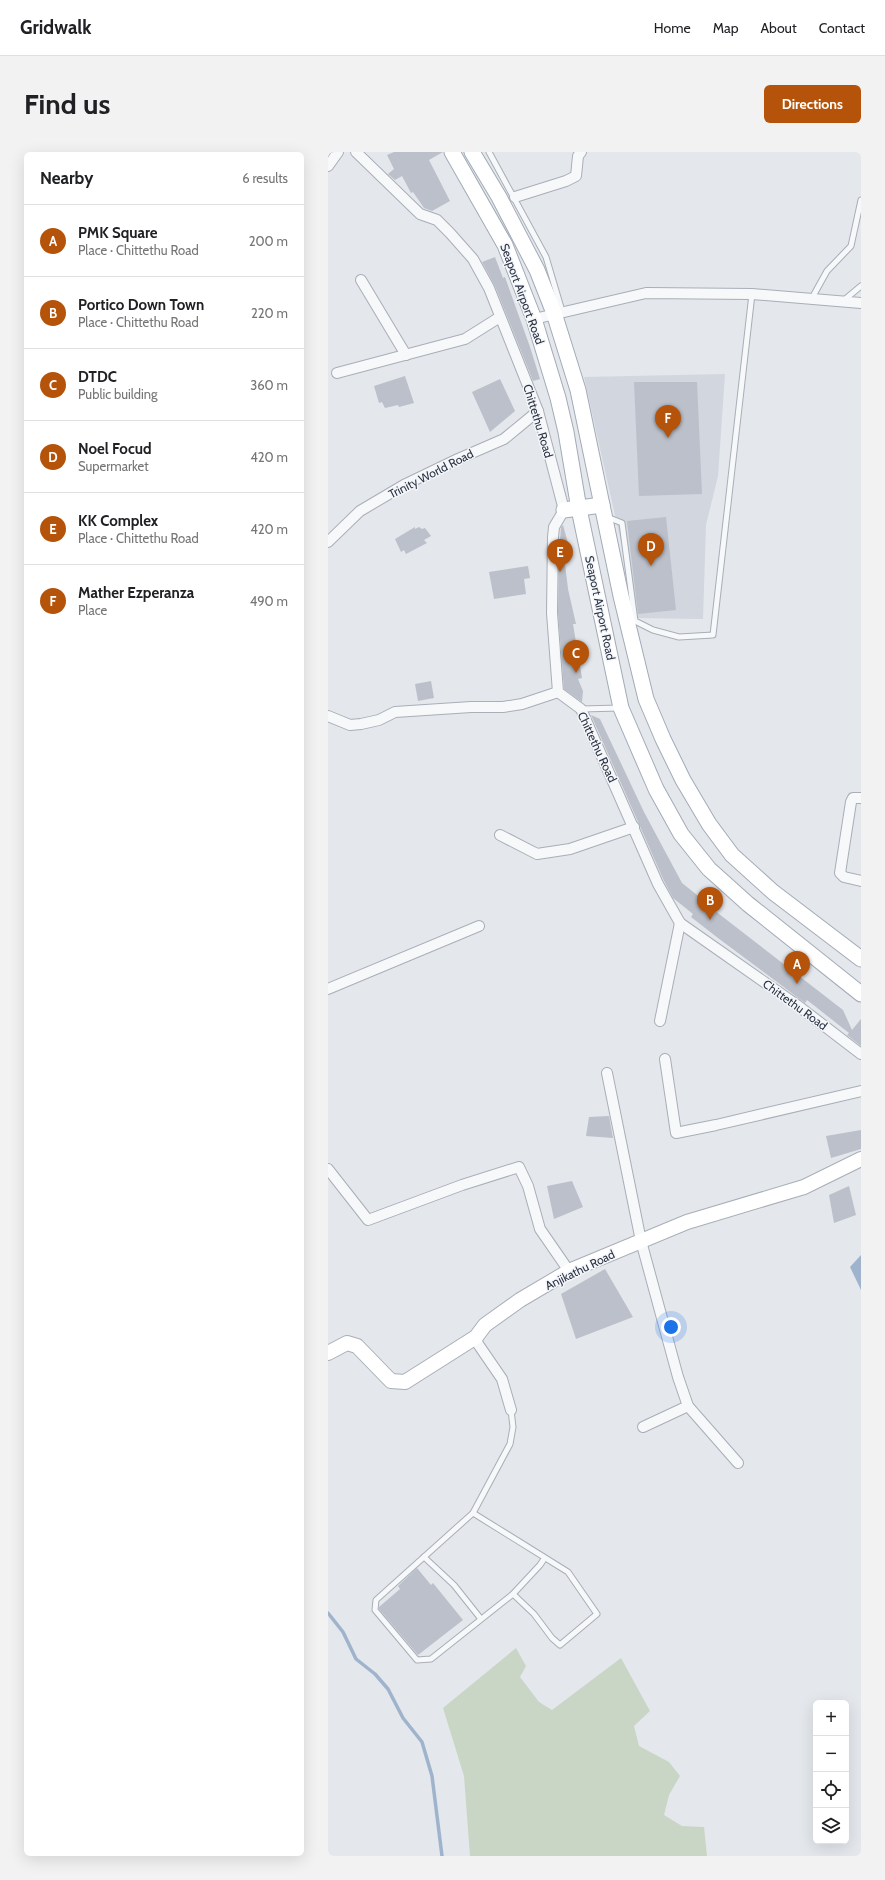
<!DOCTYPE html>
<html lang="en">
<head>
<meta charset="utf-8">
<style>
	body { margin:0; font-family:Cabin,sans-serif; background:#f2f2f2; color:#202124 }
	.controls { position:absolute; right:12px; bottom:12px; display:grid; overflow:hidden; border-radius:6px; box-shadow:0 4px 16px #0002 }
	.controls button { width:36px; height:36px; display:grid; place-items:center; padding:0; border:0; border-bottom:1px solid #e0e0e0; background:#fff; color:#202124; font:20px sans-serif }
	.you { position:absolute; left:343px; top:1175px; width:14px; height:14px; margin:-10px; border:3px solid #fff; border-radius:50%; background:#1a73e8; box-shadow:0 0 0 6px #1a73e833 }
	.badge { display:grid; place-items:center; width:26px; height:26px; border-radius:50%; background:#b45309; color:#fff; font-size:13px; font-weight:700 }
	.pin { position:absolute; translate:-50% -33px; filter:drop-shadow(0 1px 2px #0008) }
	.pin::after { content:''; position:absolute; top:21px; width:14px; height:12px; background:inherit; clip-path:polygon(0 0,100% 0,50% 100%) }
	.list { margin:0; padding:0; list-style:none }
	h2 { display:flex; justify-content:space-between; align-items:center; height:52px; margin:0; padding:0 16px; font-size:17px }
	h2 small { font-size:13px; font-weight:400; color:#757577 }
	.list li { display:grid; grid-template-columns:26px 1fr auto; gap:12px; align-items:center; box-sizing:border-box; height:72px; padding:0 16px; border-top:1px solid #e0e0e0 }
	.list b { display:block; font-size:15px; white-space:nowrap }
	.list p { margin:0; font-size:13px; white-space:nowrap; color:#757577 }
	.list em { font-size:13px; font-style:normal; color:#757577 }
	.icon { flex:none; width:22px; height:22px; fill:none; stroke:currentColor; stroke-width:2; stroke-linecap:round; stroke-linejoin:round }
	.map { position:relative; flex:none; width:533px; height:1704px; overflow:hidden; border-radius:6px }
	header { display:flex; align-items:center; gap:24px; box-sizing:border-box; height:56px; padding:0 20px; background:#fff; border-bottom:1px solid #e0e0e0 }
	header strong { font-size:19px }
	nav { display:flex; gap:22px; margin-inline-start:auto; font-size:14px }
	.intro { display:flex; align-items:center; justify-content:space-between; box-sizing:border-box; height:96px; padding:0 24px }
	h1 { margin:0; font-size:28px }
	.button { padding:10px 18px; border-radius:6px; background:#b45309; color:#fff; font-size:14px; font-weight:700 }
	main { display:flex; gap:24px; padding:0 24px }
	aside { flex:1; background:#fff; border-radius:6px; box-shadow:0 4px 16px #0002 }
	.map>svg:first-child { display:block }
	.built { fill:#d2d6de }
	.green { fill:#c9d6c5 }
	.water { fill:#9fb4cc }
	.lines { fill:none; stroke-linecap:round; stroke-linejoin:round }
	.stream { stroke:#9fb4cc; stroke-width:3.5 }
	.building { fill:#bbc0ca }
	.lane-casing { stroke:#a9aeb7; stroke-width:7 }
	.street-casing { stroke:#a9aeb7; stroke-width:12 }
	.secondary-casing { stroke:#a9aeb7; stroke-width:16 }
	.primary-casing { stroke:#a3abb8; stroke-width:17 }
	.lane { stroke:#f7f8fa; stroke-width:5 }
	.street { stroke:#f7f8fa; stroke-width:10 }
	.secondary { stroke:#fff; stroke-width:14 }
	.primary { stroke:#fff; stroke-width:15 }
	.labels { text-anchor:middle; stroke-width:3; stroke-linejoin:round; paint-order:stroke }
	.street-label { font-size:12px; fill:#2b3445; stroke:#f4f6f9 }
</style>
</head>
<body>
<header>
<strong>Gridwalk</strong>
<nav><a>Home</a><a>Map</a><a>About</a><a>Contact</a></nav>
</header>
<div class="intro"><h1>Find us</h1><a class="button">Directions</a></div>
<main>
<aside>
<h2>Nearby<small>6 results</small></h2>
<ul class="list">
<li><span class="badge">A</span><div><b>PMK Square</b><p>Place · Chittethu Road</p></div><em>200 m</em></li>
<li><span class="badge">B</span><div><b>Portico Down Town</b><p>Place · Chittethu Road</p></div><em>220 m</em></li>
<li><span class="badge">C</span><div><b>DTDC</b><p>Public building</p></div><em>360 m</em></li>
<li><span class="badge">D</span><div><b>Noel Focud</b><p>Supermarket</p></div><em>420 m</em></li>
<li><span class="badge">E</span><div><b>KK Complex</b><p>Place · Chittethu Road</p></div><em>420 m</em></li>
<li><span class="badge">F</span><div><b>Mather Ezperanza</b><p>Place</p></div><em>490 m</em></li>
</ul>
</aside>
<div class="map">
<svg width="533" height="1704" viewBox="0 0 533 1704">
	<rect width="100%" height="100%" fill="#e4e7ec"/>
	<!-- built -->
	<path class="built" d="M397 222 390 324 378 373 375 467 310 466 256 225Z"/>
	<!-- green -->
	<path class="green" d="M188 1496 198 1514 192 1525 211 1550 224 1558 293 1506 322 1559 306 1574 311 1594 341 1610 352 1624 341 1643 336 1663 354 1674 376 1675 379 1704H142L136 1624 115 1556Z"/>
	<!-- water -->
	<path class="water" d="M533 1103V1138L522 1115Z"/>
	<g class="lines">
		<!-- stream -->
		<path class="stream" d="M0 1461 15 1480 28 1507 47 1522 60 1537 75 1566 94 1590 104 1624 114 1704"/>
	</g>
	<!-- building -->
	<g class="building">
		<path d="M66 0H115L101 8 122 49 104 59 96 56 85 40 83 41 74 24 67 28 60 22 66 17 59 3Z"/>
		<path d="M167 105 175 126 177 125 202 195 212 227 205 229 167 134 154 110Z"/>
		<path d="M77 224 86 251 71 255 70 253 57 256 54 250 51 251 46 234Z"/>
		<path d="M172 227 187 259 162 280 144 240Z"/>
		<path d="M306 230H369L374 342 311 344Z"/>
		<path d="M338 365 348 458 310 462 299 369Z"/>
		<path d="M235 373 243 402 231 403 233 375Z"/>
		<path d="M87 375V377L91 375 94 377 97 376 103 384 96 388 99 391 78 402 76 398 73 400 67 387Z"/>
		<path d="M231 403 236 404 240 437 248 472H245L254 526 250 527 255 539 254 550 236 537 230 461Z"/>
		<path d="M200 414 202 426 196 427 198 442 166 447 161 420Z"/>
		<path d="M103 529 106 546 90 549 87 532Z"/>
		<path d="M263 563 272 567 316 660 354 731 374 747 373 748 515 858 524 878 533 867V894L519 883 521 881 479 848 477 851 390 786 363 765 365 762 345 746 336 729Z"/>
		<path d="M281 964 285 986 258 984 261 965Z"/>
		<path d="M533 978V997L503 1006 498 984Z"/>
		<path d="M244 1029 255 1055 226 1067 219 1034Z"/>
		<path d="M521 1034 528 1063 506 1071 501 1043Z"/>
		<path d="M277 1117 305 1165 248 1187 233 1142Z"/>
		<path d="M89 1416 103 1433 105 1431 135 1468 90 1503 51 1457V1455L72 1437 70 1434Z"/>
	</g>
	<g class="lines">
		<!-- lane casing -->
		<g class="lane-casing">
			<g id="lane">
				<path d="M161 0 218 105 234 159"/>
				<path d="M484 146 499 119 523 94 533 48"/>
				<path d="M515 149 533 134"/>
				<path d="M279 365 294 371 307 469 325 478 351 485 385 483 424 142"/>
				<path d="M253 557 292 556"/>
				<path d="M183 1258 185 1275 182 1292 145 1361 48 1448 47 1458 89 1508 103 1507 185 1442 212 1413 216 1407"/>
				<path d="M145 1361 240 1420 269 1462 232 1493 224 1486 206 1462 185 1442"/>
				<path d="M96 1405 126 1433 153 1467"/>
			</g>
		</g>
		<!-- street casing -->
		<g class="street-casing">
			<g id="street">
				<path d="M28 0 92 62 109 68 122 81 145 107 161 136 210 259 236 358 226 375 225 385 224 461 230 540 253 557 330 732 352 771 469 853 533 902"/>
				<path d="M0 14 10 0"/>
				<path d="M187 45 238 29 248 24 250 4 253 0"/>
				<path d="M33 128 78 203"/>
				<path d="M206 167 318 141 424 142 533 151"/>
				<path d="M9 221 137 187 172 165"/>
				<path d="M0 390 32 359 76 333 130 307 176 287 210 259"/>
				<path d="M0 564 22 573 33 572 51 568 67 560 143 555H175L194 552 230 540"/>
				<path d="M533 646H525L523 650 512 721 516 725 533 729"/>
				<path d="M172 683 209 702 242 697 306 675"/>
				<path d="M0 837 151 774"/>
				<path d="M332 869 352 771"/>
				<path d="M337 907 348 981 388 973 533 939"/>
				<path d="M279 921 313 1089 350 1225 360 1254 410 1311"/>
				<path d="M0 1017 40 1068 134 1033 191 1015 200 1034 212 1077 241 1119"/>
				<path d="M148 1185 150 1192 174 1227 183 1258"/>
				<path d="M315 1275 360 1254"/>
			</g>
		</g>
		<!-- secondary casing -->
		<g class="secondary-casing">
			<path id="secondary" d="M0 1201 19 1191 29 1194 63 1229 77 1230 148 1185 157 1173 192 1148 241 1119 359 1070 476 1035 533 1007"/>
		</g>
		<!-- primary casing -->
		<g class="primary-casing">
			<g id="primary">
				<path d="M124 0 177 93 206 167 230 246 238 280 251 357 293 556 328 637 353 682 381 717 420 752 533 842"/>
				<path d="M144 0 171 45 209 118 226 161 250 238 293 444 318 547 335 587 355 628 381 672 404 703 445 740 533 807"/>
				<path d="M236 358 274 353"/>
			</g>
		</g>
		<!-- lane -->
		<use href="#lane" class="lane"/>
		<!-- street -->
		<use href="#street" class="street"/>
		<!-- secondary -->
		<use href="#secondary" class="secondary"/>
		<!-- primary -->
		<use href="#primary" class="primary"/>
	</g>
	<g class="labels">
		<!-- street labels -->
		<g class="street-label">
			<text transform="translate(194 142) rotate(70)" y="4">Seaport Airport Road</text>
			<text transform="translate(210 269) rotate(73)" y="4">Chittethu Road</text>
			<text transform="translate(103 322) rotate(-27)" y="4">Trinity World Road</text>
			<text transform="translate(272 456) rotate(78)" y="4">Seaport Airport Road</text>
			<text transform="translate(269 595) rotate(65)" y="4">Chittethu Road</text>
			<text transform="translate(467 853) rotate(36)" y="4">Chittethu Road</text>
			<text transform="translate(252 1118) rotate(-26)" y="4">Anjikathu Road</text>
		</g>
	</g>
</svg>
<div class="controls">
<button>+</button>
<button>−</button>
<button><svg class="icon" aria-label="locate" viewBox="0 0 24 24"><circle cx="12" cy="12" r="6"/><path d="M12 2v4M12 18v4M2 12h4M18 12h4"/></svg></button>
<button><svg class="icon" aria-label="layers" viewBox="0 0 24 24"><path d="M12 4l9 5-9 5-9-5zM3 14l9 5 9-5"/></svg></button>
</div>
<div class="you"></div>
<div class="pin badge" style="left:469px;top:832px">A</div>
<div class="pin badge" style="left:382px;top:768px">B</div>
<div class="pin badge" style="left:248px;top:521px">C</div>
<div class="pin badge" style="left:323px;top:414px">D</div>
<div class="pin badge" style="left:232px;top:420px">E</div>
<div class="pin badge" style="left:340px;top:286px">F</div>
</div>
</main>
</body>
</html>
